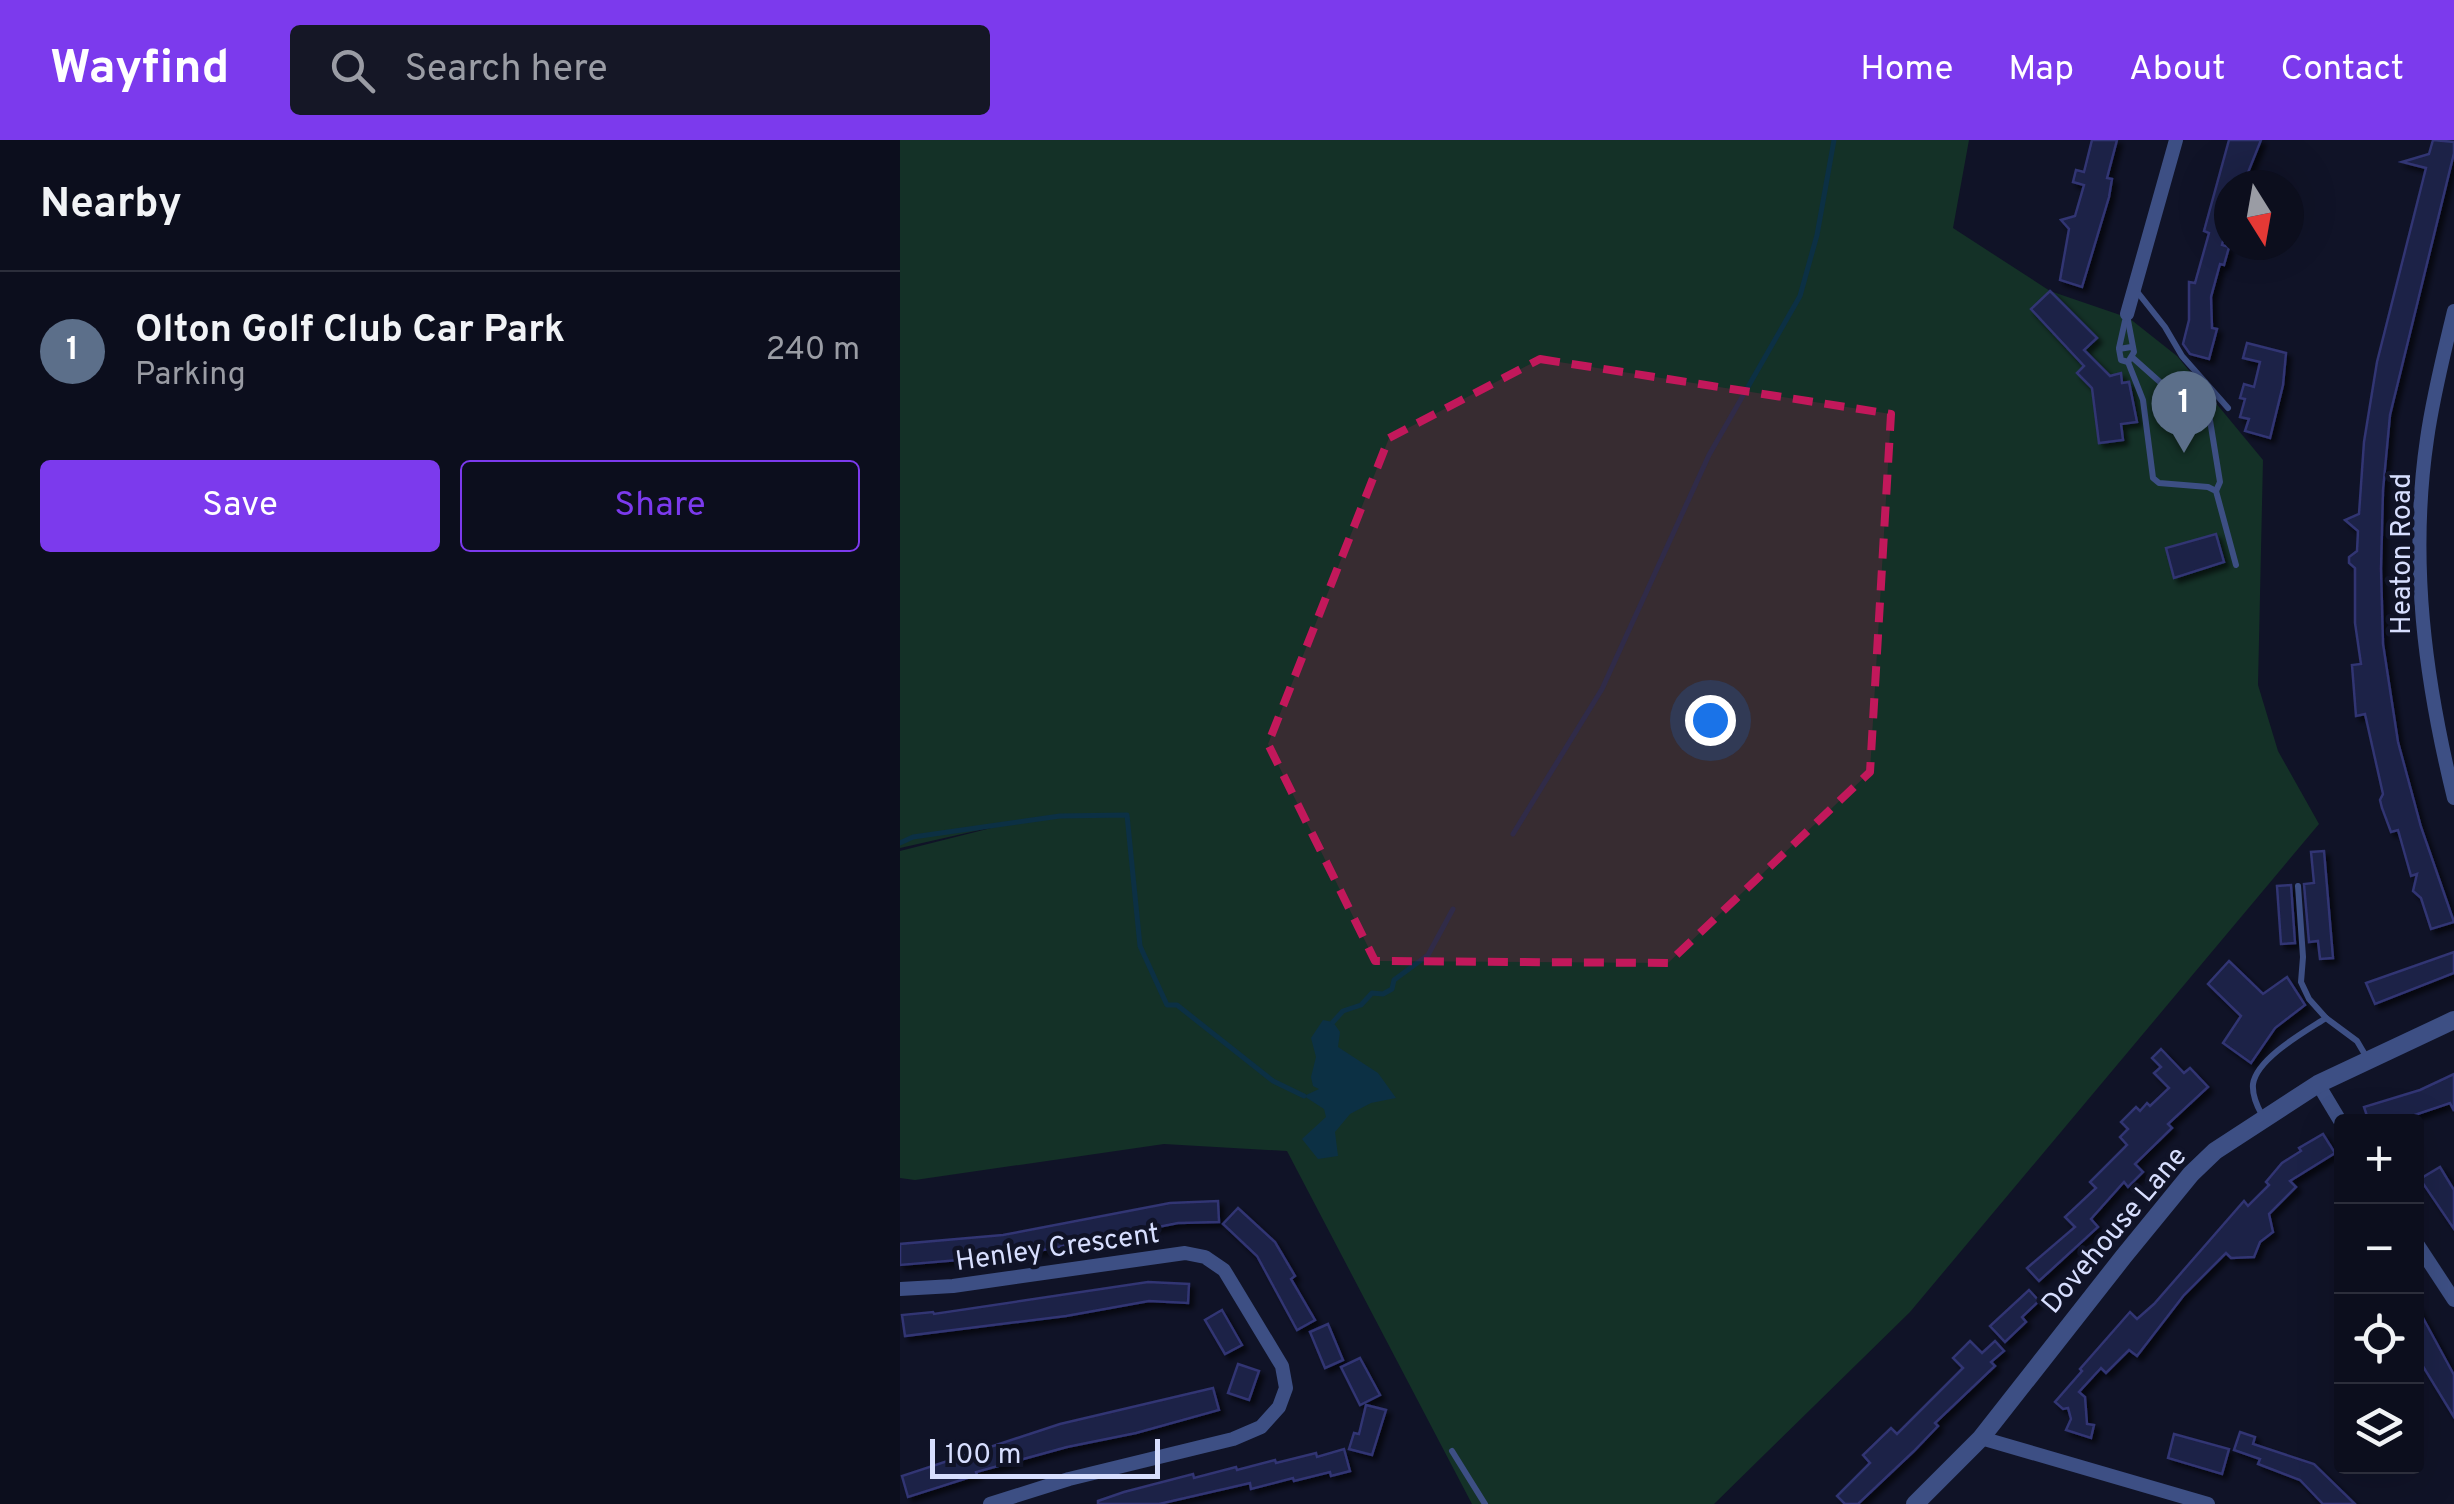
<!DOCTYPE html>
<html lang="en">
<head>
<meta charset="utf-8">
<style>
	body { margin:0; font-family:Overpass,sans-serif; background:#151726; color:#f1f3f6 }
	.controls { position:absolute; right:30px; bottom:30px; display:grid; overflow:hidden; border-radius:10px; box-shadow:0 10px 40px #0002 }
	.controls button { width:90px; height:90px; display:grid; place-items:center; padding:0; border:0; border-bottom:2px solid #2c2e3b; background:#0c0e1d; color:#f1f3f6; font:50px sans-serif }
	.compass { position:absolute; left:1314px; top:30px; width:90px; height:90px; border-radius:50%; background:#0c0e1d; box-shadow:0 10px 40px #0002; rotate:169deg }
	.scale { position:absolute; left:30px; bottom:25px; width:230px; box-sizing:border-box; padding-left:10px; border:5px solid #d7defe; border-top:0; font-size:28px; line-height:35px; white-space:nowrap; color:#d7defe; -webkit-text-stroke:8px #101327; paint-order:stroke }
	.you { position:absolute; left:810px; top:580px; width:35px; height:35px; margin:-25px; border:8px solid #fff; border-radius:50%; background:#1a73e8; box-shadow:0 0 0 15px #1a73e833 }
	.badge { display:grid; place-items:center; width:65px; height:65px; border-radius:50%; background:#7c3aed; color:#fff; font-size:32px; font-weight:700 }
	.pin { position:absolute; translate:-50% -82px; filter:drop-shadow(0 2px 5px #0008) }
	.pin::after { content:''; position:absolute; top:52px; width:35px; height:30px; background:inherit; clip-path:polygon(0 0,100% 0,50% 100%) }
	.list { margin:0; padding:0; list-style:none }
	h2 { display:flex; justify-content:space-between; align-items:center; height:130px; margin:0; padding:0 40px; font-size:42px }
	h2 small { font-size:32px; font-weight:400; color:#9a9ca4 }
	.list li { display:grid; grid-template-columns:65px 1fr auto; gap:30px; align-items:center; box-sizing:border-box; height:160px; padding:0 40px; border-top:2px solid #2c2e3b }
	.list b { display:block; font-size:38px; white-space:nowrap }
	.list p { margin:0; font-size:32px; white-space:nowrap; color:#9a9ca4 }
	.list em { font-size:32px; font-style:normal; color:#9a9ca4 }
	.actions { display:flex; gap:20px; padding:30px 40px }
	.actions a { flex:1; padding:22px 0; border:2px solid #7c3aed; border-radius:10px; text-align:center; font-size:35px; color:#7c3aed }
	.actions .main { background:#7c3aed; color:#fff }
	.icon { flex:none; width:55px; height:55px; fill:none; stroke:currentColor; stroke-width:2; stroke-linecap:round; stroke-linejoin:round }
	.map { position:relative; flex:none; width:1554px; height:1364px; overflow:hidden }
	header { display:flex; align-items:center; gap:60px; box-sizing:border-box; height:140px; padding:0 50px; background:#7c3aed; color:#fff }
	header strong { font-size:48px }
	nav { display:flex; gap:55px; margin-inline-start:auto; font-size:35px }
	.search { width:700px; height:90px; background:#151726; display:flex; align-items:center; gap:25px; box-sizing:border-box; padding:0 35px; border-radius:10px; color:#9a9ca4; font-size:38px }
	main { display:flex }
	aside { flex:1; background:#0c0e1d }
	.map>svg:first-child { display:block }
	.green { fill:#143127 }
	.water { fill:#0c3044 }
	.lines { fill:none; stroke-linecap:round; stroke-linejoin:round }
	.stream { stroke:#0c3044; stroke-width:5 }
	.building { fill:#1d2047; stroke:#303573; stroke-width:2.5; filter:url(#shadow) }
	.service { stroke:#3d4f84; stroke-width:6 }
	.minor { stroke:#3d4f84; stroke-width:14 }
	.tertiary { stroke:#3d4f84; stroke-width:18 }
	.marked { fill:#c2185b; fill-opacity:0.2; stroke:#c2185b; stroke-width:8; stroke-dasharray:20 12; stroke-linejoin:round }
	.labels { text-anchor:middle; stroke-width:9; stroke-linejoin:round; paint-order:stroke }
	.street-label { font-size:28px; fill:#d7defe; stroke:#101327 }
</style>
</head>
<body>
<header>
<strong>Wayfind</strong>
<div class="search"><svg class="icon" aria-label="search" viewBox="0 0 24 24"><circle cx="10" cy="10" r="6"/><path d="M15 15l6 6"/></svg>Search here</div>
<nav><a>Home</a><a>Map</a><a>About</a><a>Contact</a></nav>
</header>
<main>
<aside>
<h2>Nearby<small></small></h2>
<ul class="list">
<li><span class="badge" style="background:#5c6f8a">1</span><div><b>Olton Golf Club Car Park</b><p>Parking</p></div><em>240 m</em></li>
</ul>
<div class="actions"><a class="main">Save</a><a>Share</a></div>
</aside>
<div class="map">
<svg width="1554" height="1364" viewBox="0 0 1554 1364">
	<defs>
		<filter id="shadow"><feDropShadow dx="4.5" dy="4.5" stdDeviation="2.5" flood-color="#0009"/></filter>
	</defs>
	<rect width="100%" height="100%" fill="#101327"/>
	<!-- green -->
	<path class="green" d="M0 0H1069L1053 88 1150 151 1229 178 1277 216 1363 320 1358 545 1378 611 1419 684 1010 1172 814 1364H572L387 1011 264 1004 15 1040 0 1038V711L115 682 0 708Z"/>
	<!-- water -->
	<path class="water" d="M423 880 433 882 440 892 438 907 478 933 496 958 471 963 450 974 435 992 438 1016 418 1019 402 999 426 977 424 969 404 956 419 949 413 946 411 937 416 917 411 898Z"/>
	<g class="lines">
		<!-- stream -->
		<g class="stream">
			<path d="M613 694 702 549 809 315 900 156 917 95 934 0"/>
			<path d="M0 703 13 697 160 676 227 675 240 806 267 865H277L373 941 404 956"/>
			<path d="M433 882 443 871 461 865 472 853 483 854 492 849 494 840 528 815 553 769"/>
		</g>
	</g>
	<!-- building -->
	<g class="building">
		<path d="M1192 0H1217L1207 38 1212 39 1209 57 1182 147 1160 140 1169 89 1161 80 1175 76 1184 45 1173 42 1176 30 1184 32Z"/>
		<path d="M1329 0H1361L1343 45H1329V78L1322 105 1329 107 1324 125 1320 124 1311 157 1312 188 1317 189 1309 219 1290 214 1283 204 1289 180V142L1295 143 1309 93 1304 91Z"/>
		<path d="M1533 0 1554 2V13L1490 275 1483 350 1481 429 1483 504 1498 602 1521 687 1554 782 1531 789 1521 758 1513 751 1517 734 1511 736 1498 690 1491 692 1482 668 1480 660 1483 654 1465 574 1456 576 1452 525 1461 524 1455 483V428L1449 423V417L1457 411 1458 391 1445 380 1459 374 1464 302 1477 222 1526 28 1502 22 1529 14Z"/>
		<path d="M1150 151 1197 198 1184 210 1210 236 1221 233 1222 243 1229 242 1237 282 1221 284 1223 300 1199 303 1192 248 1177 233 1184 226 1131 169Z"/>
		<path d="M1347 203 1386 213 1383 245 1370 298 1345 291 1349 279 1340 277 1345 259 1340 258 1344 244 1354 247 1360 222 1343 218Z"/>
		<path d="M1316 394 1324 422 1274 438 1266 408Z"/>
		<path d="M1424 711 1433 818 1420 819 1418 801 1409 802 1404 744 1414 743 1411 712Z"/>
		<path d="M1391 745 1395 803 1381 804 1377 746Z"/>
		<path d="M1554 812V833L1475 864 1466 843Z"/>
		<path d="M1329 821 1363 854 1387 837 1405 865 1375 888 1351 923 1323 903 1341 876 1308 844Z"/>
		<path d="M1261 909 1284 933 1290 928 1308 947 1268 984 1272 988 1235 1024 1243 1032 1228 1047 1224 1042 1191 1079 1198 1087 1139 1141 1127 1128 1175 1087 1165 1077 1196 1048 1190 1042 1227 1005 1220 997 1228 989 1221 982 1236 967 1240 971 1247 963 1250 966 1269 948 1254 933 1261 927 1252 918Z"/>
		<path d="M1554 934V971L1550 963 1494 982H1469L1464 967 1520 950Z"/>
		<path d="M1423 994 1435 1013 1390 1041 1396 1047 1369 1074 1373 1092 1360 1102 1354 1117 1331 1118 1326 1113 1284 1155 1237 1216 1229 1210 1206 1233 1201 1228 1179 1252 1185 1257 1187 1284 1194 1285 1191 1298 1166 1290 1171 1279 1168 1268 1163 1269 1155 1262 1182 1231 1180 1229 1230 1172 1237 1179 1254 1164 1344 1061 1348 1066 1369 1045 1366 1042 1382 1023 1401 1011 1399 1008Z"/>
		<path d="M1540 1027 1554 1050V1089L1520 1039Z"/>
		<path d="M318 1061 319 1082 278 1083 118 1115 0 1125V1104L103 1095 270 1063Z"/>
		<path d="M338 1068 375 1102 395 1136 391 1139 415 1180 397 1190 357 1116 323 1084Z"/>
		<path d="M248 1142 289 1144 288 1163 249 1161 166 1176 5 1196 2 1175 33 1172 34 1174Z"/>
		<path d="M1129 1150 1139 1161 1122 1177 1126 1182 1105 1202 1090 1186Z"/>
		<path d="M1516 1165 1554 1235V1277L1516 1215Z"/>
		<path d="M322 1170 342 1205 325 1214 305 1180Z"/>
		<path d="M428 1184 443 1220 425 1228 410 1192Z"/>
		<path d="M1070 1201 1082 1213 1095 1201 1104 1211 1091 1222 1095 1226 1035 1283 1038 1286 1014 1311 958 1364H945L937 1356 970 1323 963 1315 991 1288 997 1294 1063 1228 1053 1218Z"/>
		<path d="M460 1218 480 1255 460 1265 441 1227Z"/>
		<path d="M338 1224 359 1231 349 1260 328 1253Z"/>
		<path d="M313 1248 319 1270 236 1293 167 1307 76 1332 77 1335 8 1357 2 1336 160 1284Z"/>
		<path d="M466 1265 486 1270 472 1315 449 1309 454 1293 459 1294Z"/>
		<path d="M1340 1292 1355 1297 1353 1304 1414 1324 1455 1364H1423L1400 1340 1358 1324 1360 1319 1334 1310Z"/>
		<path d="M1274 1294 1329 1309 1322 1334 1268 1318Z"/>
		<path d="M444 1309 450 1331 431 1336 430 1332 394 1341 393 1338 351 1349 350 1343 259 1364H198V1361L224 1352 293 1334 294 1338 336 1327 337 1330 375 1320 376 1323 416 1313 417 1317Z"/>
	</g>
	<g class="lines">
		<!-- service -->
		<g class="service">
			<path d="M1235 149 1265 187 1282 216 1328 268"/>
			<path d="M1227 175 1234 212 1228 222 1221 220 1219 209 1231 207"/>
			<path d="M1219 208 1225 181"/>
			<path d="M1233 218 1270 251 1289 249 1308 268 1320 342 1316 351"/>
			<path d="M1228 222 1243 260 1253 338 1259 343 1308 347 1316 351 1336 425"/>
			<path d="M1398 746 1403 817 1401 842 1409 859 1426 878 1457 901 1467 918"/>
			<path d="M1362 975C1357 966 1352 955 1353 944 1357 918 1406 891 1426 878"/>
			<path d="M552 1311 585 1364"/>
		</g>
		<!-- minor -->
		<g class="minor">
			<path d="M1554 171C1544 213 1533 256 1527 299 1509 421 1525 540 1554 658"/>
			<path d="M1227 174 1276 0"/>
			<path d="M1418 944 1442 984"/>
			<path d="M1516 1102 1554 1160"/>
			<path d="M0 1149 53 1146 285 1113 305 1117 324 1130 382 1226 386 1248 379 1267 361 1287 333 1299 169 1339 90 1364"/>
			<path d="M1081 1298 1308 1364"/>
		</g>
		<!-- tertiary -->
		<path class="tertiary" d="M1015 1364 1081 1298 1224 1116 1291 1034 1315 1011 1418 944 1554 880"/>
	</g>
	<!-- marked area -->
	<path class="marked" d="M640 219 991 274 970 632 768 823 475 821 368 604 489 298Z"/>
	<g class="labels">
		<!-- street labels -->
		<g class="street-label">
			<text transform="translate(1500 414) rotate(-90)" y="10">Heaton Road</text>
			<text transform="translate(1213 1089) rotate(-50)" y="10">Dovehouse Lane</text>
			<text transform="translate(157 1106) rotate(-8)" y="10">Henley Crescent</text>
		</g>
	</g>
</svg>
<div class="controls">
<button>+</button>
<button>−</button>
<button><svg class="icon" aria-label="locate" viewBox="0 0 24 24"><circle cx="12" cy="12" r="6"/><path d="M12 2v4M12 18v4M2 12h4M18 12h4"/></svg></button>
<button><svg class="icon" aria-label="layers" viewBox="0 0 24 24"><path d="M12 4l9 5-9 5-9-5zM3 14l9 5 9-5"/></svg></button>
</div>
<svg class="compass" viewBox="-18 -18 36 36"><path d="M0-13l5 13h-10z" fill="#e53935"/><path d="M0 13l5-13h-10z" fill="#9a9ca4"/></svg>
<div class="scale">100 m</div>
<div class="you"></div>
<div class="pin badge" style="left:1284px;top:313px;background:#5c6f8a">1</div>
</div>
</main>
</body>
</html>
